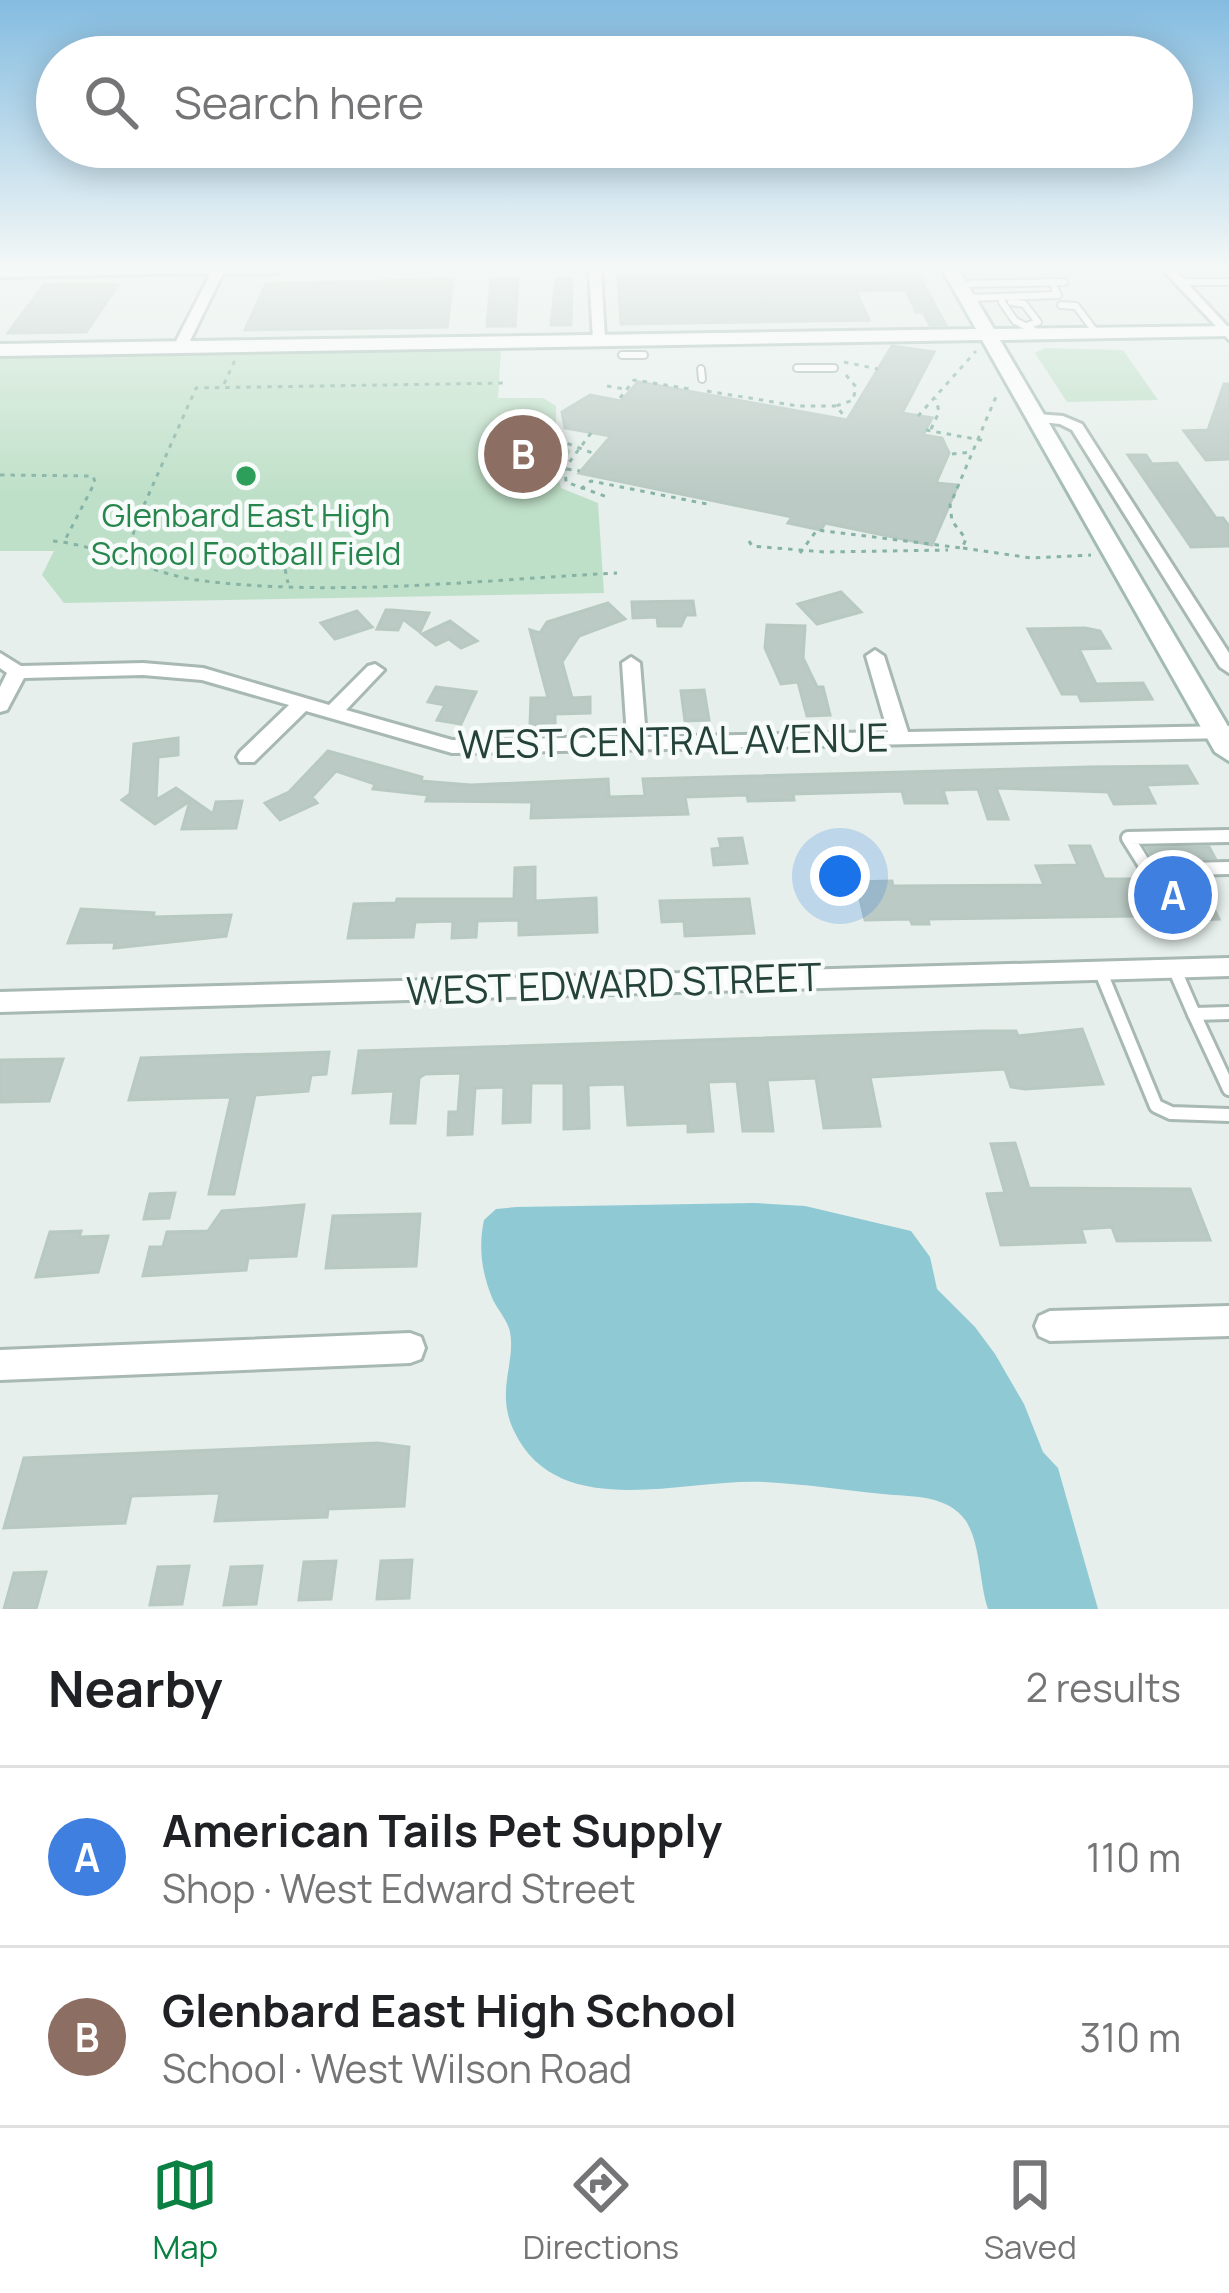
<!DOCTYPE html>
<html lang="en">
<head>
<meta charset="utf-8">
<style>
	body { margin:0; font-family:Manrope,sans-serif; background:#f6f6f6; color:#202124 }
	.you { position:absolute; left:840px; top:876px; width:42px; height:42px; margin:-30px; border:9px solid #fff; border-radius:50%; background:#1a73e8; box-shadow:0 0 0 18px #1a73e833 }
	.badge { display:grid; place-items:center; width:78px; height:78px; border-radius:50%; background:#0b8043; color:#fff; font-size:39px; font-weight:700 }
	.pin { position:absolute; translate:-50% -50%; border:6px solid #fff; box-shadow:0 3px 12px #0006 }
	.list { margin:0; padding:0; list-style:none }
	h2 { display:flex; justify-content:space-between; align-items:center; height:156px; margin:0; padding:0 48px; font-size:51px }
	h2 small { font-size:39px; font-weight:400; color:#757577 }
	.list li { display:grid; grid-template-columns:78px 1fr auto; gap:36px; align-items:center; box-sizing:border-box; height:180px; padding:0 48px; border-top:3px solid #e0e0e0 }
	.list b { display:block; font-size:45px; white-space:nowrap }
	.list p { margin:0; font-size:39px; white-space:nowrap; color:#757577 }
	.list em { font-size:39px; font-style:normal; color:#757577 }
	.icon { flex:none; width:66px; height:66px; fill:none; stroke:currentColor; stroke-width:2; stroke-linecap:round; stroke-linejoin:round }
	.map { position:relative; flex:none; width:1229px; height:1609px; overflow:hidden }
	.search { position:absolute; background:#fff; box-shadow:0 6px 30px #0003; left:36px; right:36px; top:36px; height:132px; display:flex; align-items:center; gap:30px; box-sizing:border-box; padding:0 42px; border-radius:66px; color:#757577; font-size:45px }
	.sheet { height:516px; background:#fff }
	nav { display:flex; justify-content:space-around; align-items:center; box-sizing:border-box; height:168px; border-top:3px solid #e0e0e0; background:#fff; font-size:33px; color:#757577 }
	nav a { display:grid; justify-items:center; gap:6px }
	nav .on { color:#0b8043 }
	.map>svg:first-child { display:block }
	.green { fill:#bfe0c8 }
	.water { fill:#8ec9d4 }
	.building { fill:#bbcac4; stroke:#b8c9c2; stroke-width:3 }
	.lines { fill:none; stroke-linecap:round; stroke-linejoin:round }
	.lane-far1-casing { stroke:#a8b8b2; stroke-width:10 }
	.lane-casing { stroke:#a8b8b2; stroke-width:18 }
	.street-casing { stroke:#a8b8b2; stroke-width:6 }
	.secondary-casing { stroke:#a4bbb3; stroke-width:6 }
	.path { stroke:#86b3a5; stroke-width:3; stroke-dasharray:4.5 6; stroke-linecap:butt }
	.lane-far1 { stroke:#fff; stroke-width:6 }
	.lane { stroke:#fff; stroke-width:12 }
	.street { fill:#fff; fill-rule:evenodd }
	.secondary { fill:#fff; fill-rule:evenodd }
	.leisure-dot { fill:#2e9e5b; stroke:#f7fbf9; stroke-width:4.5 }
	.labels { text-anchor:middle; stroke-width:9; stroke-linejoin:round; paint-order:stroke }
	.far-leisure-label { font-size:33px; fill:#27864d; stroke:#f7fbf9 }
	.street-label { font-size:39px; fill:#24423a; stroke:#f7fbf9 }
</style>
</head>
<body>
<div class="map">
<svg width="1229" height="1609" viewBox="0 0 1229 1609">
	<rect width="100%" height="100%" fill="#e6efeb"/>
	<!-- green -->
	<g class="green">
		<path d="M501 348 498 398H543L556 406V437L571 451 557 472 561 488 598 503 604 593 64 603 42 575 54 551H0V357Z"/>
		<path d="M1045 348 1123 350 1158 400 1067 402 1035 353Z"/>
	</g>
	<!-- water -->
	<path class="water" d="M755 1203 805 1206 911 1231 930 1257 937 1289 975 1327 995 1354 1024 1404 1043 1452 1058 1468 1098 1609H988C979 1582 981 1545 966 1521 947 1494 912 1497 883 1494 843 1490 804 1484 764 1482 684 1478 558 1524 514 1431 495 1391 516 1364 510 1332 508 1321 498 1310 493 1300 482 1274 478 1248 484 1220L496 1209 517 1207Z"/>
	<!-- building -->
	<g class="building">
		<path d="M886 269H915L946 325H930L923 312H916L906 290 856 291 869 320 621 324 618 277 890 276Z"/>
		<path d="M453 279 447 327 245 330 266 284Z"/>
		<path d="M491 279H518L515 326H487Z"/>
		<path d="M556 279H572L571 325H551Z"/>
		<path d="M100 284 118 285 86 332 8 333 44 285Z"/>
		<path d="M892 346 934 352 902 413 932 418 923 435 942 438 949 453 936 483 958 485 932 545 825 523 821 530 788 523 792 517 579 473 611 436 565 428 562 412 590 395 621 401 638 382 847 420Z"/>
		<path d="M1224 384H1229V459L1206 460 1184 431 1208 430Z"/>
		<path d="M1128 455H1146L1152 464 1177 463 1216 518H1223L1229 526V546L1191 547Z"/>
		<path d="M841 592 861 612 817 624 798 604Z"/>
		<path d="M693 601 695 615H686L681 626H658L657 617 633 618 632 602Z"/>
		<path d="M608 603 625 619 579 636 562 662 572 698 590 697V713L555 714V725H530L531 698H548L530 630 540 633 547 622Z"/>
		<path d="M386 610H392L429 613 420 632 403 619 398 630 377 629Z"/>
		<path d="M357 611 372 627 335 639 321 623Z"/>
		<path d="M450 621 477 641 461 648 449 639 436 645 422 634Z"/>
		<path d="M767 625 805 626 803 658 817 687H823L830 715 807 716 798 682 781 684 765 648Z"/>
		<path d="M1085 628 1100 631 1110 648 1079 649 1096 684 1143 683 1152 699 1081 701 1078 694H1062L1028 629Z"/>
		<path d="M436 687 476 692 461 724 437 720 445 705 428 702Z"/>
		<path d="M704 690 709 720 685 721 681 691Z"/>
		<path d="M178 738V755L158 757 156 800 176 788 213 814 216 802 242 801 236 828 182 829 190 801 155 824 122 800 130 794 134 744Z"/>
		<path d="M328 751 422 777 421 781 471 785 608 779 609 797 645 796 643 779 1089 767 1187 766 1197 783 1146 785 1155 803 1114 804 1108 792 996 788 1008 819H988L978 789 943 790 947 803H905L902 791 793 794 794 800 748 801 747 795 685 797 688 814 531 818 532 802 426 801 428 795 373 789 375 784 336 771 312 797 317 803 280 820 265 803 289 792Z"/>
		<path d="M742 838 747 863 714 865 712 849 721 848 719 839Z"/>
		<path d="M1070 846H1090L1104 879H1199L1219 919 1170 921 1166 911H1133L1135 916 928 919 929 924H912L910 919 865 920 856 882 892 881 893 886 1044 885 1036 866 1078 865Z"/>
		<path d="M1209 847 1215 858 1154 859 1147 848Z"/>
		<path d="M535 867V901L596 898 597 932 519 935V920L477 921 476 937 452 938 453 921 415 922 413 937 348 938 354 904 396 903 397 899H514L515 868Z"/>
		<path d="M749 899 754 933 685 936 684 921 662 922 660 901Z"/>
		<path d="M81 909 154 913 153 917 231 915 226 936 114 948 115 942 68 943Z"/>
		<path d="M1082 1029 1103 1084 1025 1089 1011 1087 1005 1069 870 1077 880 1126 824 1128 816 1078 767 1080 773 1131H743L737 1081 708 1082 713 1131 688 1132V1123L628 1125 625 1084 588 1085 589 1128 564 1129V1083H531L530 1122 503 1123 504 1087 475 1088 472 1134 448 1135 449 1112H458L461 1073 425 1074 419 1078 415 1123H391L394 1091 353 1093 359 1051 983 1031H1016L1018 1036Z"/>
		<path d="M329 1052 326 1074 311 1075 308 1091 255 1095 234 1194H209L231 1097 129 1100 141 1058Z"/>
		<path d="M63 1059 49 1101 0 1102V1060Z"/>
		<path d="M1015 1143 1029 1188 1190 1189 1210 1240 1117 1241 1112 1227 1081 1229 1085 1242 1001 1245 987 1194 1005 1193 991 1144Z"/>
		<path d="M175 1193 169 1218 144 1219 150 1194Z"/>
		<path d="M304 1205 296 1256 248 1258 246 1270 143 1276 150 1247H163L167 1232 208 1231 222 1211Z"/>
		<path d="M420 1214 416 1266 326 1268 333 1216Z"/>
		<path d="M81 1231 79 1237 108 1236 98 1272 36 1277 50 1232Z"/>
		<path d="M378 1443 409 1447 404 1506 328 1509 327 1517 215 1521 220 1493 131 1496 125 1523 4 1528 24 1458Z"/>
		<path d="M412 1560 409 1598 377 1599 381 1561Z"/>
		<path d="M336 1561 331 1599 299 1600 304 1562Z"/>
		<path d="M189 1566 182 1604 150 1605 158 1567Z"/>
		<path d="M262 1566 256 1604 224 1605 231 1567Z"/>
		<path d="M46 1572 36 1609H4L14 1573Z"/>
	</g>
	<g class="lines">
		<!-- lane-far1 casing -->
		<g class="lane-far1-casing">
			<g id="lane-far1">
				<path d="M1181 282H1229"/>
				<path d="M959 284 1064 282"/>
				<path d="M968 298 1058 295 1054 287"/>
				<path d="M1002 302 1015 321 1033 330"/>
				<path d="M1011 302 1024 304 1038 322 1029 325"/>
				<path d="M1061 305 1076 306 1097 334"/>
				<path d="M622 355H644"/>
				<path d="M797 368H834"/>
				<path d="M701 369 702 379"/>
			</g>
		</g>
		<!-- lane casing -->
		<g class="lane-casing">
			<g id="lane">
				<path d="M1229 836 1128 838 1148 870 1229 868"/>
				<path d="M1174 968 1194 1014 1229 1013"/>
				<path d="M1100 970 1156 1106 1171 1113 1229 1115"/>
				<path d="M1194 1014 1229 1089"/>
			</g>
		</g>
		<!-- street casing -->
		<g class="street-casing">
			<g id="street">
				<path d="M0 269H282L276 273H223L187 347 180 351 173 347 211 273 0 277Z"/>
				<path d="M589 269H601L605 340 599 344 593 340Z"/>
				<path d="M1162 269H1174L1229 328V340Z"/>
				<path d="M1037 414 1063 416 1082 424 1229 653V673L1220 667 1072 430 1060 424 1032 421 1030 418Z"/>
				<path d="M875 650 884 656 908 732 1229 726V738L452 753 306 711 254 762H240L237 757 240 752 289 705 202 680 143 675 24 678 7 710 0 712V687L7 673 0 668V653L21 666 143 663 203 668 329 705 368 666 375 664 384 670 346 710 452 740 627 737 622 663 631 657 640 663 646 737 888 732 866 656Z"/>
				<path d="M1229 958V976L0 1012V992Z"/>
				<path d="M1229 1306V1336L1050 1341 1039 1336 1035 1326 1039 1316 1050 1311Z"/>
				<path d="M410 1333 421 1337 425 1348 421 1359 410 1363 0 1380V1350Z"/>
			</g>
		</g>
		<!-- secondary casing -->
		<g class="secondary-casing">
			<path id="secondary" d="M942 269H958L994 329 1229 326V336L1000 340 1229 728V761L1215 752 982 340 0 356V344L976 329Z"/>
		</g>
		<!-- path -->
		<g class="path">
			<path d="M844 362 878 369"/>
			<path d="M846 375 856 387 853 400 836 406 846 418"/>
			<path d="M224 384 235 360"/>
			<path d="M607 386 625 389"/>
			<path d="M707 391 798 406H836"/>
			<path d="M620 398 634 380 691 389"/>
			<path d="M918 416 976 351"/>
			<path d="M931 429 939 412 936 399"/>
			<path d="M926 430 986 441"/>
			<path d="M591 433 565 468 566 482 610 498"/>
			<path d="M548 436 595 454"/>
			<path d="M952 454 971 452"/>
			<path d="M567 469 580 471"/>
			<path d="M0 475 93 476 95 482 65 540"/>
			<path d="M581 489 591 481 707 504"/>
			<path d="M53 541C106 546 151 575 204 581 340 597 480 580 617 573"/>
			<path d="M749 541 752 546 824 552 948 550"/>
			<path d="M963 548 1031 558 1091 555"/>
			<path d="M800 553 817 530 962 548 966 539 952 521 950 505 998 392"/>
			<path d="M128 555 136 523 196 388 506 383"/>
			<path d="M283 559 288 583"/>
		</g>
		<!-- lane-far1 -->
		<use href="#lane-far1" class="lane-far1"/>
		<!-- lane -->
		<use href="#lane" class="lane"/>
		<!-- street -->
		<use href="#street" class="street"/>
		<!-- secondary -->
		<use href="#secondary" class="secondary"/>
	</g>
	<!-- sky -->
	<linearGradient id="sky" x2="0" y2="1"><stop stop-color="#84bce0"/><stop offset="0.54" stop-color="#f4f8f6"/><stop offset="1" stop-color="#f4f8f6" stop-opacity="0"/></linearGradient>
	<rect width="1229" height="494" fill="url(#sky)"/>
	<!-- markers -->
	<circle class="leisure-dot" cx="246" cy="476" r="12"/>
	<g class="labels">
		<!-- far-leisure labels -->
		<g class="far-leisure-label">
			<text x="246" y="527">Glenbard East High<tspan x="246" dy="38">School Football Field</tspan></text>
		</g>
		<!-- street labels -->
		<g class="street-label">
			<text transform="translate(673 741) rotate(-1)" y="14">WEST CENTRAL AVENUE</text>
			<text transform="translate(614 984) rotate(-2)" y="14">WEST EDWARD STREET</text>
		</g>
	</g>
</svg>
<div class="you"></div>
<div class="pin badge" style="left:1173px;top:895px;background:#3f7fe0">A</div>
<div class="pin badge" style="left:523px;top:454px;background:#8d6e63">B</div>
<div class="search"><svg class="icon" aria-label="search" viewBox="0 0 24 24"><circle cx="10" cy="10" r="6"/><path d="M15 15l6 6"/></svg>Search here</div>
</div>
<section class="sheet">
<h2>Nearby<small>2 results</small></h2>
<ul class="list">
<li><span class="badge" style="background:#3f7fe0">A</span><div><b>American Tails Pet Supply</b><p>Shop · West Edward Street</p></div><em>110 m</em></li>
<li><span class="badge" style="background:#8d6e63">B</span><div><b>Glenbard East High School</b><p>School · West Wilson Road</p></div><em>310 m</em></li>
</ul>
</section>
<nav>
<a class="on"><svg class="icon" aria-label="map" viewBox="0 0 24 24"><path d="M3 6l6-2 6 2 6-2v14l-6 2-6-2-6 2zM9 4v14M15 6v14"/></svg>Map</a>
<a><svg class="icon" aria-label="directions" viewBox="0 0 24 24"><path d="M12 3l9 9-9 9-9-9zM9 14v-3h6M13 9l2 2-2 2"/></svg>Directions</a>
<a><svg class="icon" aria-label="saved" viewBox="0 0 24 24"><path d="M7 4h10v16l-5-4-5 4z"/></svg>Saved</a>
</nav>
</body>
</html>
